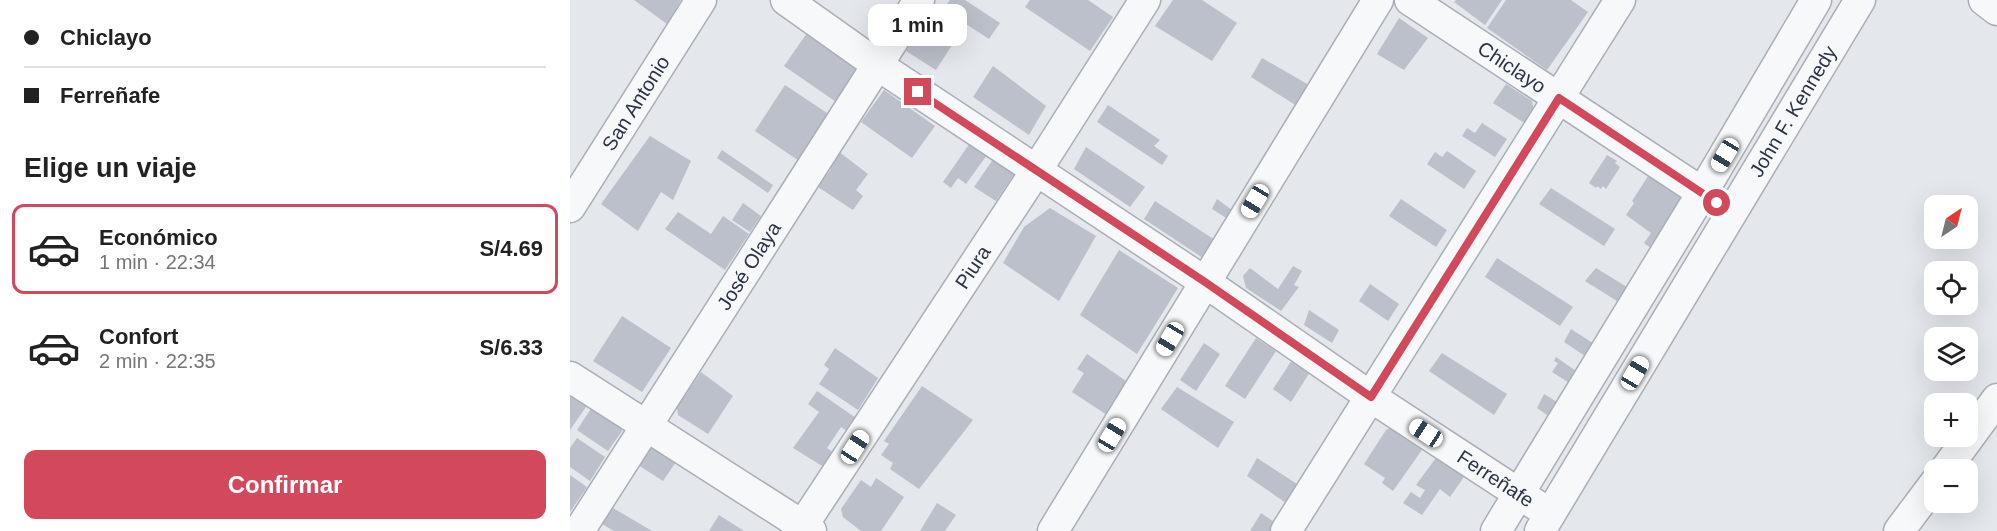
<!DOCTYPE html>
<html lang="es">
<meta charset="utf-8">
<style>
body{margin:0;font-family:Arial,sans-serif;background:#f6f6f6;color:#222;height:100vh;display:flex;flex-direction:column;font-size:22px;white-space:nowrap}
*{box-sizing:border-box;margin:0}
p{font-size:20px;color:#767676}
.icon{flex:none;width:33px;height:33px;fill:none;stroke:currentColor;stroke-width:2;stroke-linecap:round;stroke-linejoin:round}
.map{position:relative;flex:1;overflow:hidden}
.sheet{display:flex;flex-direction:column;background:#fff;width:570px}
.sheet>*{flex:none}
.guide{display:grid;align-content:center;height:132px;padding:0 24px;background:#fff}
.needle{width:39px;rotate:35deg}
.controls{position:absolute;left:1354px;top:195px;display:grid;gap:12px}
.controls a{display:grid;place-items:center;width:54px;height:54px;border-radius:12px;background:#fff;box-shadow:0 6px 24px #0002;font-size:30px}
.end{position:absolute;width:27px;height:27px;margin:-14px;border:8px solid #d1495b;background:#fff;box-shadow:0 0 0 3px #fff}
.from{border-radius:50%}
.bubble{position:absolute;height:42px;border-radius:12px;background:#fff;box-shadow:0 6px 24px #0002;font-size:20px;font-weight:700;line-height:42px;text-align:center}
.car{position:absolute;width:18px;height:36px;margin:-18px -9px;border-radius:8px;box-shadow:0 0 4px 2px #0007;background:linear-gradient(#fff 24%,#345 0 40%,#fff 0 76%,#345 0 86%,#fff 0)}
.guide b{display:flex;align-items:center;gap:21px;height:57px;font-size:22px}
.guide b+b{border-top:2px solid #e0e0e0}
.guide i{width:15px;height:15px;background:#222}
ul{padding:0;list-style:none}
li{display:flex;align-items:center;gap:18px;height:90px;margin:0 12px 9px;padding:0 12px;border:3px solid transparent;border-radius:12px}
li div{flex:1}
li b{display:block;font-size:22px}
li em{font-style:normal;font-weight:700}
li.selected{border-color:#d1495b}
li>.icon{width:54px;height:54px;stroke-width:1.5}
h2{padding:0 24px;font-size:27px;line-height:72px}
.primary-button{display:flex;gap:12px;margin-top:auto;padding:12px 24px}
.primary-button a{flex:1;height:69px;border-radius:12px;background:#d1495b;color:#fff;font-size:24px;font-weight:700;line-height:69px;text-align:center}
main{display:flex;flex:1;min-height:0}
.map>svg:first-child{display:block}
.building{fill:#bbc0ca}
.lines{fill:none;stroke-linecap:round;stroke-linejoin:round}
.minor-casing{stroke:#a9aeb7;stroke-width:33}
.minor{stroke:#f7f8fa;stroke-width:30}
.route{stroke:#d1495b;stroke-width:8}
.labels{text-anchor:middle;stroke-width:5;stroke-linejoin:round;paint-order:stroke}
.street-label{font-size:20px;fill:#2b3445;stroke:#f4f6f9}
</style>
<main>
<section class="sheet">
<div class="guide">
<b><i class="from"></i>Chiclayo</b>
<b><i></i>Ferreñafe</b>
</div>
<h2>Elige un viaje</h2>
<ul>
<li class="selected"><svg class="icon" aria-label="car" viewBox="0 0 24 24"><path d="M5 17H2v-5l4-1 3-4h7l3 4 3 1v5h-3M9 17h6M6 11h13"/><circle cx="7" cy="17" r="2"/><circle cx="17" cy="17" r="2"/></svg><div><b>Económico</b><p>1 min · 22:34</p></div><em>S/4.69</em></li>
<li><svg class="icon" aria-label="car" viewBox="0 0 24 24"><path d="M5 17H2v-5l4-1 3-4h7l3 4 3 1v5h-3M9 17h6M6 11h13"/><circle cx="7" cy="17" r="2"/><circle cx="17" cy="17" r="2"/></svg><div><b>Confort</b><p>2 min · 22:35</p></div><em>S/6.33</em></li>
</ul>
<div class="primary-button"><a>Confirmar</a></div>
</section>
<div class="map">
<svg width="1427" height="531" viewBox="0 0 1427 531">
<rect width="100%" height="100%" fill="#e4e7ec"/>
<!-- building -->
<g class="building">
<path d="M64,0H111L97,24Z"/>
<path d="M380,0H395L430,23L419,39L373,9Z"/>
<path d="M460,0H518L543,17L520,51L455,7Z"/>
<path d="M603,0H632L667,23L642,61L585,26Z"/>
<path d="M886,0H932L915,25L884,2Z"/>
<path d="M936,0H1001L1018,12L977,70L917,28Z"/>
<path d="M363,8L393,28L366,70L336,51Z"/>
<path d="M829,18L858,38L834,70L807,54Z"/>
<path d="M242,26L295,64L272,106L214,66Z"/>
<path d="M692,58L739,85L727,106L681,77Z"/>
<path d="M423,66L476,106L459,135L403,97Z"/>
<path d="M936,84L962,101L964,112L956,124L923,103Z"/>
<path d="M215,85L260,115L229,161L185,131Z"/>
<path d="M314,90L365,126L342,158L291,122Z"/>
<path d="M538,105L590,140L584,146L598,156L592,165L527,122Z"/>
<path d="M912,123L937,139L925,157L892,136L897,128L905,133Z"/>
<path d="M80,136L121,161L103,200L91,192L68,231L31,204Z"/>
<path d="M400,143L417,155L396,184L388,178L381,188L373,182Z"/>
<path d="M516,147L575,187L560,207L504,169Z"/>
<path d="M152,150L203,185L198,193L147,158Z"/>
<path d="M268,151L298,174L286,190L293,196L283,210L248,187L261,169L256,166Z"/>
<path d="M877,151L906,171L894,189L857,164L865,152L872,157Z"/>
<path d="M1037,155L1047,161L1045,163L1050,167L1036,189L1033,186L1031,189L1027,186L1026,188L1019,183Z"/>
<path d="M424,158L445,173L426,201L404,187Z"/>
<path d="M1080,173L1113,196L1086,252L1074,243L1081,233L1056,215L1064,203L1062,201Z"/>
<path d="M981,188L1045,229L1034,246L969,204Z"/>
<path d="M647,199L666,213L661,221L642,209Z"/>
<path d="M831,199L877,230L866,247L819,216Z"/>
<path d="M585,201L645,240L633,258L574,219Z"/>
<path d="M173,203L191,216L180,232L162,220Z"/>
<path d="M480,208L526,236L489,301L433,263L454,227Z"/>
<path d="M108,212L141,234L153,216L179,234L155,270L95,229Z"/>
<path d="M549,250L608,288L567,354L510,315Z"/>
<path d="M927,258L1003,307L990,326L915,277Z"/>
<path d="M723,266L732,271L724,285L729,287L711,311L676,288L673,276L680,268L708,289Z"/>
<path d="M1026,268L1065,292L1055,306L1015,281Z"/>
<path d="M800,284L829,304L818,321L789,301Z"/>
<path d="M739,310L769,330L762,343L734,325Z"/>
<path d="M52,316L101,348L72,392L23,361Z"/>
<path d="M1001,329L1032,349L1024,362L994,342Z"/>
<path d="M686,338L706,351L675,399L655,386Z"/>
<path d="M634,343L650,354L626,391L610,380Z"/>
<path d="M265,348L308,378L288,410L249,384L259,369L254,365Z"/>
<path d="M872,353L937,394L924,415L859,371Z"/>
<path d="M517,354L559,383L537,415L502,392L514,373L507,369Z"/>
<path d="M986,357L1016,378L1009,389L982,372L988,363L984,361Z"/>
<path d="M722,360L740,372L721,402L703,389Z"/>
<path d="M131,372L163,396L138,434L108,415L107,407Z"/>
<path d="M352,386L403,420L349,489L320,469L323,463L311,455L319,444L314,441Z"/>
<path d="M607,387L664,422L648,448L591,409Z"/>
<path d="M0,391L18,404L0,430Z"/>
<path d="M247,391L286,418L277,431L271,427L257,448L267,455L257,469L223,448L249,412L238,404Z"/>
<path d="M974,394L997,408L987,422L967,408Z"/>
<path d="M24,404L50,423L52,431L38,451L7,430Z"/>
<path d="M824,426L854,447L823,491L812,483L815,478L794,464L816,430Z"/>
<path d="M7,438L35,457L20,481L0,467V448Z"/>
<path d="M83,446L106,462L93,481L65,463L76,447Z"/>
<path d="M868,455L896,474L880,497L870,489L852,515L833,503L841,492L850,498L855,490L846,485Z"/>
<path d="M687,458L727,484L716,503L677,476Z"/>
<path d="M0,475L17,487L0,512Z"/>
<path d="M306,478L334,497L311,531H291L273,517L271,509L291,480L301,487Z"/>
<path d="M367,503L386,515L375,531H350Z"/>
<path d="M43,508L82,531H44L32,524Z"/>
<path d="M691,513L707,524L702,531H680Z"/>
<path d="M149,515L174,531H139Z"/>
</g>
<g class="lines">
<!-- minor casing -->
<g class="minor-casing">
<g id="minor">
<path id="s1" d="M216,0L309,66L635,282L801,397L980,514"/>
<path id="s2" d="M840,0L1148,203"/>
<path d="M1414,0L1427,10"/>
<path id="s3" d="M0,207L131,0"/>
<path d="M0,377L241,531"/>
<path d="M1375,470L1427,399"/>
<path id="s4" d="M9,531L349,0"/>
<path id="s5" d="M229,531L466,171L575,0"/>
<path d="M483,531L808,0"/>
<path d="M716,531L1050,0"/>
<path d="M926,531L1132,193L1246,0"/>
<path id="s6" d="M970,531L1290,0"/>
<path d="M1329,531L1365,483"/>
</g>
</g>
<!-- minor -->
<use href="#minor" class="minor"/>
</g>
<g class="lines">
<!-- route -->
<path class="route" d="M348,92L635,282L801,397L989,98L1147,203"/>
</g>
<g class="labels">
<!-- street labels -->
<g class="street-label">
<text dy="7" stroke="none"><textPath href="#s2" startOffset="122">Chiclayo</textPath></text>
<text dy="7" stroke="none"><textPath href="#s3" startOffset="123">San Antonio</textPath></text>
<text dy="7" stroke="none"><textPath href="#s6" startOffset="490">John F. Kennedy</textPath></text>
<text dy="7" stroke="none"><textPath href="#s4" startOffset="315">José Olaya</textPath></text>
<text dy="7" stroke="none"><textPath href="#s5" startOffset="316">Piura</textPath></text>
<text dy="7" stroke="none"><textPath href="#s1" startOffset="856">Ferreñafe</textPath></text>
</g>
</g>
</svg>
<div class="controls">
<a><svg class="needle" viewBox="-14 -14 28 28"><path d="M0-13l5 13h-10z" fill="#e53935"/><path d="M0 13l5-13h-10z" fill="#767676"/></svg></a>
<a><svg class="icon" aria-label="locate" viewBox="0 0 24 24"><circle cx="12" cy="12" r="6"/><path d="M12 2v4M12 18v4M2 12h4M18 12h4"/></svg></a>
<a><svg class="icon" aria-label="layers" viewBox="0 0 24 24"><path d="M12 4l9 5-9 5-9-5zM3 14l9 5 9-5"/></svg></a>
<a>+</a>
<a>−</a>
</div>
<i class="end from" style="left:1147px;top:203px"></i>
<i class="end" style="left:348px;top:92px"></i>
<div class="bubble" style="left:298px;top:4px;width:99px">1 min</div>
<i class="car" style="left:1155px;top:155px;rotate:211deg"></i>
<i class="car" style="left:685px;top:201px;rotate:211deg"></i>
<i class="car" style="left:600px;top:339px;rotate:211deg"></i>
<i class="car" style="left:1065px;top:373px;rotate:31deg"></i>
<i class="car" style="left:856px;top:433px;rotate:303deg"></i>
<i class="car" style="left:542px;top:435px;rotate:31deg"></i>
<i class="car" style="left:285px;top:447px;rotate:33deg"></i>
</div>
</main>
